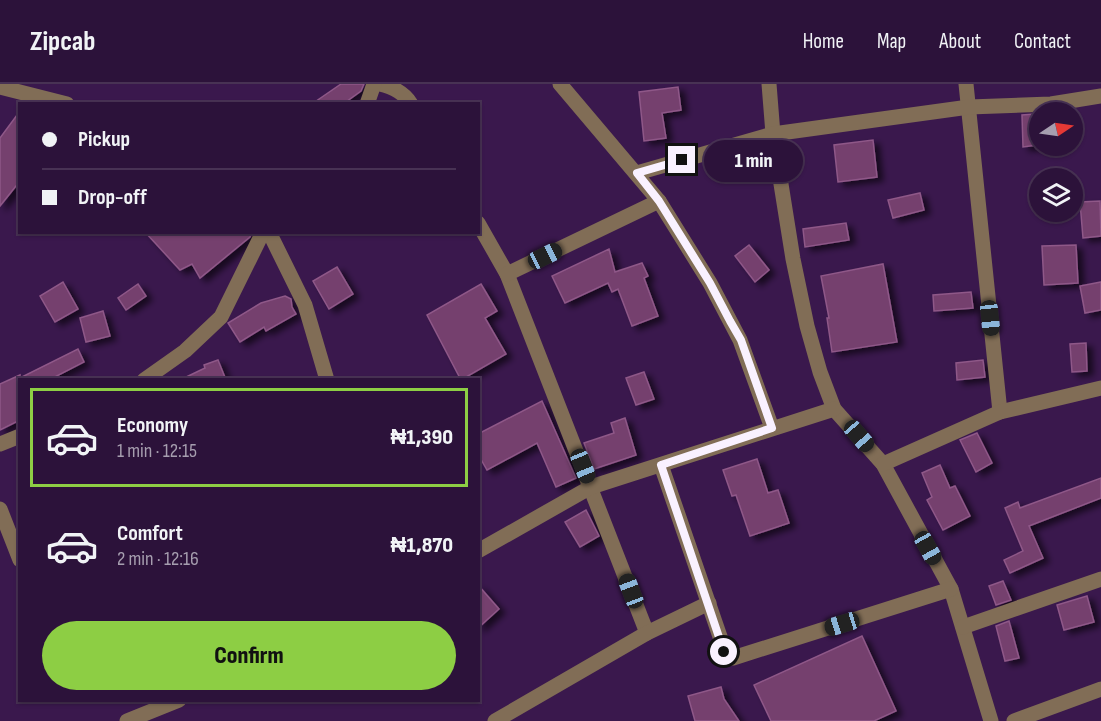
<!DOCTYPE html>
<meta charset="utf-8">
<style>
body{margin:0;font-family:"Sofia Sans Condensed",sans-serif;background:#341b42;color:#f1f3f6;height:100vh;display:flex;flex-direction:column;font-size:22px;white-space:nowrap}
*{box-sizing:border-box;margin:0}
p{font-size:20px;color:#a69eaf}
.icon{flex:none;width:33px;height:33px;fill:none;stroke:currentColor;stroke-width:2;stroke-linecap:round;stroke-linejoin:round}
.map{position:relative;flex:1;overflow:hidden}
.panel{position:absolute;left:18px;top:294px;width:462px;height:324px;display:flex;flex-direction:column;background:#2c123a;border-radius:0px;box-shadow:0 2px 4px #0004,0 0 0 2px #483254}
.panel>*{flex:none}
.top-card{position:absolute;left:18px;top:18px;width:462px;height:132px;border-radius:0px;box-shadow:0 2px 4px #0004,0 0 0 2px #483254;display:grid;align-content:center;height:132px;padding:0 24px;background:#2c123a}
.needle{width:39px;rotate:77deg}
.fabs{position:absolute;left:1029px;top:18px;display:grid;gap:12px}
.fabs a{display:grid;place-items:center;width:54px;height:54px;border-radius:50%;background:#2c123a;box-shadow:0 2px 4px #0004,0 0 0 2px #483254;font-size:30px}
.end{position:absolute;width:27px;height:27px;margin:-14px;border:8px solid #f9f1ff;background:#111;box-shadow:0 0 0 3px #111}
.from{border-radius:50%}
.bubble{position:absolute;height:42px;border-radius:21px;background:#2c123a;box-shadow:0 2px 4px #0004,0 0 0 2px #483254;font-size:20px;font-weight:800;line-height:42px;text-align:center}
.car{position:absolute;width:18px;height:36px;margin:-18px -9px;border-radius:8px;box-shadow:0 0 4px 2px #0007;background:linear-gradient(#222 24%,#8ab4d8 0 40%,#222 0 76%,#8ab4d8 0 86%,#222 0)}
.top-card b{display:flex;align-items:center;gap:21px;height:57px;font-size:22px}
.top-card b+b{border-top:2px solid #483254}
.top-card i{width:15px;height:15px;background:#f1f3f6}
ul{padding:10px 0 0;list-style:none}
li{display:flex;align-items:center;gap:18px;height:99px;margin:0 12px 9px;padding:0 12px;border:3px solid transparent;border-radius:0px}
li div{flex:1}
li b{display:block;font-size:22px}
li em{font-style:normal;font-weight:800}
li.current{border-color:#8dce44}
li>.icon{width:54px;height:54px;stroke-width:1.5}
.cta{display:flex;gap:12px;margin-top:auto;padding:12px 24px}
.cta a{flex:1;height:69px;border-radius:36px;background:#8dce44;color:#111;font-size:24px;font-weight:800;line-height:69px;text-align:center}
header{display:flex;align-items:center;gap:36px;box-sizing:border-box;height:84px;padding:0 30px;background:#2c123a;border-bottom:2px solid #483254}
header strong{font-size:28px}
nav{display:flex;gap:33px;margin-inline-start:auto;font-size:21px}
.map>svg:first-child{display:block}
.building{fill:#743f6e;stroke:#8f5888;stroke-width:1.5;filter:url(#shadow)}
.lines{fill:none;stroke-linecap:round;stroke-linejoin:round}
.street{stroke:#816d56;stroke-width:15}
.route{stroke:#f9f1ff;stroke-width:8}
</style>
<header>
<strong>Zipcab</strong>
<nav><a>Home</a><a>Map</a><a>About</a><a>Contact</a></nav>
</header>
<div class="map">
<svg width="1101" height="637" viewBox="0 0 1101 637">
<defs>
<filter id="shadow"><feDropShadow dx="6" dy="4" stdDeviation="3" flood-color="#0009"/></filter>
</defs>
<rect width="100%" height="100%" fill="#3a184d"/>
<!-- building -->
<g class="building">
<path d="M341,0H364L361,7L343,20H312Z"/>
<path d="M678,3L681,26L662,29L666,54L644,57L639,8Z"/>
<path d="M20,27V97L0,122V54Z"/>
<path d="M1035,30L1037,61L1023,63L1022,31Z"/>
<path d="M873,56L877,93L838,98L834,61Z"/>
<path d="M920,109L924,126L893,134L888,116Z"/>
<path d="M1100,117L1101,152L1083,154L1080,118Z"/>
<path d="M846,139L849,156L805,163L803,145Z"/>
<path d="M145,148H252L250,153L200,194L192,180L180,186Z"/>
<path d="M749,161L769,186L755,198L735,172Z"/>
<path d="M1076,161L1078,199L1044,201L1042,162Z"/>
<path d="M609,165L615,188L642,179L648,192L644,194L658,232L632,242L618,205L612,208L608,199L565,219L552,192Z"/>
<path d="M883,180L897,258L832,268L827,234H829L821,192Z"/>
<path d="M337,183L353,210L329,225L313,197Z"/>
<path d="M63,198L78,225L55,238L40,212Z"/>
<path d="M1101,198V226L1085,229L1080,202Z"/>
<path d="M138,200L146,212L126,226L118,214Z"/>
<path d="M481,200L497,227L485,234L506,270L461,296L427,231Z"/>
<path d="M971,208L973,224L934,227L933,211Z"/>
<path d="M285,212L291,215L292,223L296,230L266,247L264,243L240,258L228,239L261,219Z"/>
<path d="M103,227L110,252L86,258L80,234Z"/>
<path d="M1086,259L1087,287L1072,288L1070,260Z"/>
<path d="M78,265L84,278L49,296H20V336L0,346V300L20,291V294Z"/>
<path d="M218,276L226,296H180L205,284L204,281Z"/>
<path d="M983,276L985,293L957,296L956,279Z"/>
<path d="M644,288L654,315L636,321L626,294Z"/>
<path d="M542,317L576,394L556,403L537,359L487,386L478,370V350Z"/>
<path d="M625,334L636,371L594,385L584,359L614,349L611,339Z"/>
<path d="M977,349L992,379L976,388L960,356Z"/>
<path d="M757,375L768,409L778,406L789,439L750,452L736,411L732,412L723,386Z"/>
<path d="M940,381L950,404L955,402L970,432L943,446L927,416L932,413L922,389Z"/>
<path d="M1101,394V414L1029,442L1043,474L1010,489L1004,476L1023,467L1005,424L1018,418L1020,424Z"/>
<path d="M586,426L599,452L580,463L565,438Z"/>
<path d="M1003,497L1011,516L996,521L989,502Z"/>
<path d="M478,501L499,525L478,544Z"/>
<path d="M1087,512L1094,538L1064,546L1057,521Z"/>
<path d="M1009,537L1019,574L1005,577L996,542Z"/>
<path d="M862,552L896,627L874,637H771L754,601Z"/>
<path d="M721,603L724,615L739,637H695L688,612Z"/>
</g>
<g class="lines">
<!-- street -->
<g class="street">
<path d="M380,0C392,3 404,8 411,20"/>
<path d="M560,0L659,117L710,199L740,256L772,344"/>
<path d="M769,0L773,50L793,175L807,242L820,288L834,325L883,380L951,505L991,637"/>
<path d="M966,0L1000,328"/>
<path d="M0,3L67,20"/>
<path d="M367,20L374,0"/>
<path d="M637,89L773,50L969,23L1051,20L1101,12"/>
<path d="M478,139L507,190L647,549"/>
<path d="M269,148L305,221L327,296"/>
<path d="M507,190L659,117"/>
<path d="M144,296L185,267L221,233L263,148"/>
<path d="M0,360L20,352"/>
<path d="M883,380L1000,328L1101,304"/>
<path d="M661,381L727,573L733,574L951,505"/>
<path d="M0,425L20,476"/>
<path d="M478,467L591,403L834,325"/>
<path d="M963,543L1101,495"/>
<path d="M127,637L179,616"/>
<path d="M495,637L647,549L709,519"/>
<path d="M1014,637L1101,605"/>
</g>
</g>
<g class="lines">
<!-- route -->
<path class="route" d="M682,76L637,89L659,117L710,199L730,237L741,256L772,344L661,381L724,568"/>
</g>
</svg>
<div class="fabs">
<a><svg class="needle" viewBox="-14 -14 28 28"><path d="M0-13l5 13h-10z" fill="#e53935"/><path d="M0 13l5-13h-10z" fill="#a69eaf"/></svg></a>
<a><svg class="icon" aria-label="layers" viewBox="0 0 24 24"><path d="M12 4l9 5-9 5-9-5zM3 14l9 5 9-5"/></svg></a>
</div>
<i class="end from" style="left:724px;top:568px"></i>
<i class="end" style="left:682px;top:76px"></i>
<div class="bubble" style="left:704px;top:56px;width:99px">1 min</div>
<i class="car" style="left:545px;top:172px;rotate:64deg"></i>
<i class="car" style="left:990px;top:234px;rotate:174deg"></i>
<i class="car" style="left:859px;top:352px;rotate:139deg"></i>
<i class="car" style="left:583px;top:382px;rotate:158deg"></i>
<i class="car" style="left:928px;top:464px;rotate:151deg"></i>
<i class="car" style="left:631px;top:507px;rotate:339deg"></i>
<i class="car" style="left:842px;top:540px;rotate:253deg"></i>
<div class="top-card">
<b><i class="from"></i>Pickup</b>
<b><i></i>Drop-off</b>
</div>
<section class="panel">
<ul>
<li class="current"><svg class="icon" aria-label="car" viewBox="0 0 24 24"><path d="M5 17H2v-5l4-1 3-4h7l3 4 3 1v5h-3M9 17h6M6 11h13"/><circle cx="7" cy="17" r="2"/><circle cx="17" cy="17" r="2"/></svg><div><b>Economy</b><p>1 min · 12:15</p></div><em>₦1,390</em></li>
<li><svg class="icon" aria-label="car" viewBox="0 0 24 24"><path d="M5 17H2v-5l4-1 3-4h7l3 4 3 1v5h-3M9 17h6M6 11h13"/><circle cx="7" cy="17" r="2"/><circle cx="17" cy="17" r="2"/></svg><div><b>Comfort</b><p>2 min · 12:16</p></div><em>₦1,870</em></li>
</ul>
<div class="cta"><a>Confirm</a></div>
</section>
</div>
